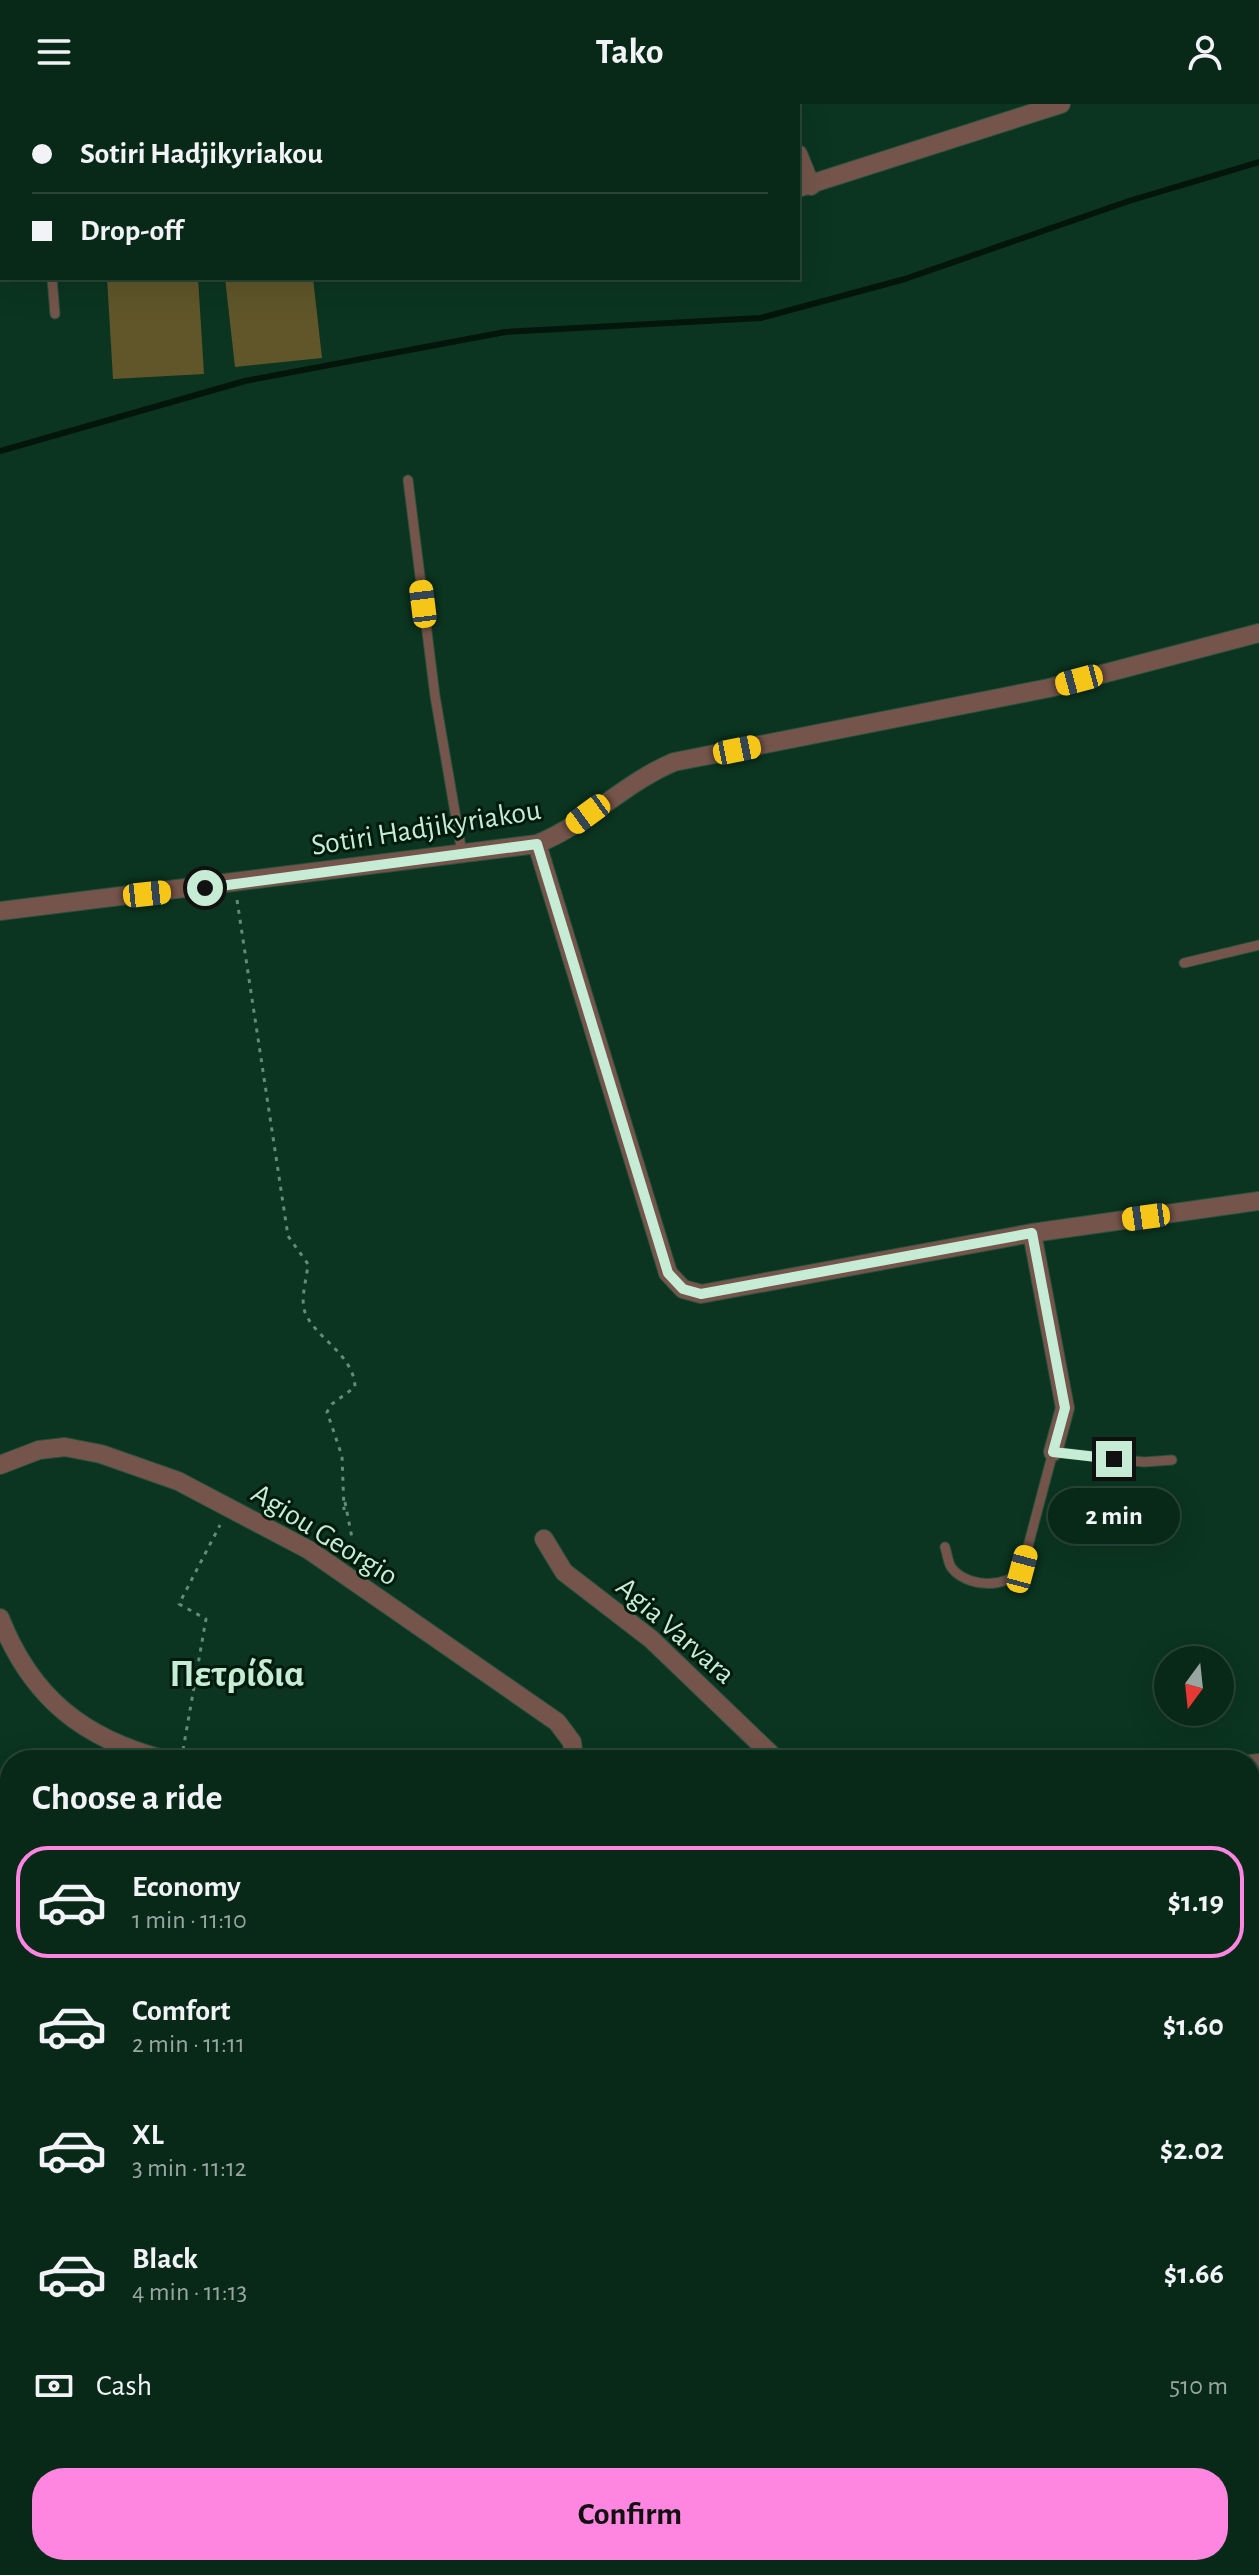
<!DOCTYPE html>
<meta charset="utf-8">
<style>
body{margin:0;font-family:"Alegreya Sans",sans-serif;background:#113021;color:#f1f3f6;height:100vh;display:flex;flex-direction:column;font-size:30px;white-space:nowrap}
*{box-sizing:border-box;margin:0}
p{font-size:26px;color:#98a6a2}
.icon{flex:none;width:44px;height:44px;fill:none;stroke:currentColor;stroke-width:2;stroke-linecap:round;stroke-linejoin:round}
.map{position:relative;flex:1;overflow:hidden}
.details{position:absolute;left:0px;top:1646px;width:1260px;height:826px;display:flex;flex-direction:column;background:#082818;border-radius:32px 32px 0 0;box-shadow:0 8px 32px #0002,0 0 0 2px #294437}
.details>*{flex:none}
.guide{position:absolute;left:0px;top:0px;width:800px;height:176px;box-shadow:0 8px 32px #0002,0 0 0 2px #294437;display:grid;align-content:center;height:176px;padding:0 32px;background:#082818}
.needle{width:52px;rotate:195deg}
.tools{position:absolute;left:1154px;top:1542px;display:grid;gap:16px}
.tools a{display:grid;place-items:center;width:80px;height:80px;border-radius:50%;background:#082818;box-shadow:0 8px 32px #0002,0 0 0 2px #294437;font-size:40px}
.end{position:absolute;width:36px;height:36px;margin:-18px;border:10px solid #c7ecd5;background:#111;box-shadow:0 0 0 4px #111}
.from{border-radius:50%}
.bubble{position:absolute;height:56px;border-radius:28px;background:#082818;box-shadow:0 8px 32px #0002,0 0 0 2px #294437;font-size:26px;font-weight:700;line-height:56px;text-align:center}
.car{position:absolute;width:24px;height:48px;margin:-24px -12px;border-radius:10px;box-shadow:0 0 6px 2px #0007;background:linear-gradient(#f5c518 24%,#345 0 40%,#f5c518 0 76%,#345 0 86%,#f5c518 0)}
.guide b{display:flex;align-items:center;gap:28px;height:76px;font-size:30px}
.guide b+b{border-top:2px solid #294437}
.guide i{width:20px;height:20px;background:#f1f3f6}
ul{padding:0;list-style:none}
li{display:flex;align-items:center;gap:24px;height:112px;margin:0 16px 12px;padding:0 16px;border:4px solid transparent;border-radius:32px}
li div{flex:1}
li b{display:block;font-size:30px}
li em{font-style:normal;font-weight:700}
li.active{border-color:#fe86e0}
li>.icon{width:72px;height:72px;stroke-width:1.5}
h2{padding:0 32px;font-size:36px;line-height:96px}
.pay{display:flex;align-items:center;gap:20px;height:88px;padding:0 32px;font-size:30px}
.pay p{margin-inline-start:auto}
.cta{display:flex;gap:16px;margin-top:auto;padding:16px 32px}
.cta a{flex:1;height:92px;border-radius:32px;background:#fe86e0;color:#111;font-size:32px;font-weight:700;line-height:92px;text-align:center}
header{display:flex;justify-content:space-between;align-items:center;height:104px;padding:0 32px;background:#082818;font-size:36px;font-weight:700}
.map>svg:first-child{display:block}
.built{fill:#13412a}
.green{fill:#60562a}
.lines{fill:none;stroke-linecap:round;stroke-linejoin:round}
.stream{stroke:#04150b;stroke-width:6}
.lane-casing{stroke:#29523d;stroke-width:11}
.street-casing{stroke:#29523d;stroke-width:20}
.path{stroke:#638b75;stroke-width:3;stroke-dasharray:4 6;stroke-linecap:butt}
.lane{stroke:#75554b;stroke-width:9}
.street{stroke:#75554b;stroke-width:18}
.route{stroke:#c7ecd5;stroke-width:10}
.labels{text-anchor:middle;stroke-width:6;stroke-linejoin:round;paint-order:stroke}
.street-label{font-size:30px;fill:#c7ecd5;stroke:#001b0b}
.district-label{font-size:38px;font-weight:bold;fill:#c7ecd5;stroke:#001b0b}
</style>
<header><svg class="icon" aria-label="menu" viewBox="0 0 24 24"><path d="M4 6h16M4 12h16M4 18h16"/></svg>Tako<svg class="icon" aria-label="person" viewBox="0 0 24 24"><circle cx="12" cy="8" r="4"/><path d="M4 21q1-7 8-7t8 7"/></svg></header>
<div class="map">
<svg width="1259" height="2471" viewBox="0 0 1259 2471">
<rect width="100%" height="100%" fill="#0b3520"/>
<!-- built -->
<path class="built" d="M10,2440V2462H186L183,2471H0V2446Z"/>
<!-- green -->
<g class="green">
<path d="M107,174H198L204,270L113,275Z"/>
<path d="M225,174H313L322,254L235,263Z"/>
</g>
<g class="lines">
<!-- stream -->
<path class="stream" d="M0,347L245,277L505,228L761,214L905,175L1129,97L1259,58"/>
<!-- lane casing -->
<g class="lane-casing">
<g id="lane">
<path d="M38,0L39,2"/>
<path d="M52,174L55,210"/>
<path d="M408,376L435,592L462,749"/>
<path d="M1184,859L1259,841"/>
<path d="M945,1443C947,1449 948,1458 951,1463C966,1484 1007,1485 1022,1465L1053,1348L1144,1358L1172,1356"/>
</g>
</g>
<!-- street casing -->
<g class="street-casing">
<g id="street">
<path d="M777,0L778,2"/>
<path d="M798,50L811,82"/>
<path d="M798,84L1061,0"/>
<path d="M537,740L668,1169L683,1185L701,1190L1032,1129L1259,1097"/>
<path d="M0,807L537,740C587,720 624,679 674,658L1049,584L1259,529"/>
<path d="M1032,1129L1065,1304L1053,1348"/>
<path d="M0,1361L39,1346L65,1343L101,1350L178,1377L309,1446L557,1618L572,1638L574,1656"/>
<path d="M544,1435L564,1468L651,1535L777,1656"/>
<path d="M0,1514C31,1593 83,1635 166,1656"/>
<path d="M1250,1660L1259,1659"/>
<path d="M0,1801L10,1803"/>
<path d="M0,1929H10"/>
<path d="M1250,2013L1259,2012"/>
<path d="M1250,2377L1259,2376"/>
<path d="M509,2462L549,2471"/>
<path d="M560,2471L563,2462"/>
<path d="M661,2471L668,2462"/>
</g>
</g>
<!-- path -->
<g class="path">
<path d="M237,796L288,1132L308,1160C307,1173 301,1192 304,1205C311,1232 354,1249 355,1283L332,1300L327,1308L342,1352L344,1406"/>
<path d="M345,1398L352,1434"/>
<path d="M183,1646L206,1515L179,1500L220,1421"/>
<path d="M220,2471L224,2462"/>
<path d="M289,2471L291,2462"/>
</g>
<!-- lane -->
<use href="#lane" class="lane"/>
<!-- street -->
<use href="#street" class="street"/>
</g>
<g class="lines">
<!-- route -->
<path class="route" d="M205,784L537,740L668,1169L683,1185L701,1190L1032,1129L1065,1304L1053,1348L1114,1355"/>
</g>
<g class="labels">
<!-- street labels -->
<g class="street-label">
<text transform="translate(426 723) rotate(-9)" y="10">Sotiri Hadjikyriakou</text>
<text transform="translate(325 1430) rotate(32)" y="10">Agiou Georgio</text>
<text transform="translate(676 1526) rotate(41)" y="10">Agia Varvara</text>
</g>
<!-- district labels -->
<g class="district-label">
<text x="237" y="1582">Πετρίδια</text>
</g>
</g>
</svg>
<div class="tools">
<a><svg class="needle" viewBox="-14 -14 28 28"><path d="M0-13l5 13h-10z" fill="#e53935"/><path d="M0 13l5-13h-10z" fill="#98a6a2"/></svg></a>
</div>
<i class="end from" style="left:205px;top:784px"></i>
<i class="end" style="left:1114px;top:1355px"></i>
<div class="bubble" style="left:1048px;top:1384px;width:132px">2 min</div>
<i class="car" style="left:423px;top:500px;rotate:353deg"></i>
<i class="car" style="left:1079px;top:576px;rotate:255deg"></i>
<i class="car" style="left:737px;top:646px;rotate:79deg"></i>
<i class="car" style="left:588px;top:710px;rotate:234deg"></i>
<i class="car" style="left:147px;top:790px;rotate:84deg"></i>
<i class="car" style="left:1146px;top:1113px;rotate:262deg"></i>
<i class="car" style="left:1022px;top:1465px;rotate:15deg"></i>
<div class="guide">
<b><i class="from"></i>Sotiri Hadjikyriakou</b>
<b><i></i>Drop-off</b>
</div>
<section class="details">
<h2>Choose a ride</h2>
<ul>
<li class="active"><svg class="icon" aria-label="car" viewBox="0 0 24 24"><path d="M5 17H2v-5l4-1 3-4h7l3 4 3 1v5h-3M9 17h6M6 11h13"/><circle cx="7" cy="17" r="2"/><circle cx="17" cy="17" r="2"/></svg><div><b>Economy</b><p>1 min · 11:10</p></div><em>$1.19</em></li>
<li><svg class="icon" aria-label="car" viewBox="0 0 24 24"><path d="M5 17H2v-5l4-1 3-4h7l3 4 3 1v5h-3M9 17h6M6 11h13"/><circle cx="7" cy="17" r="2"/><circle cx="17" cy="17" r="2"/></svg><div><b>Comfort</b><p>2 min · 11:11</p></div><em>$1.60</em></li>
<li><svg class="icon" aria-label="car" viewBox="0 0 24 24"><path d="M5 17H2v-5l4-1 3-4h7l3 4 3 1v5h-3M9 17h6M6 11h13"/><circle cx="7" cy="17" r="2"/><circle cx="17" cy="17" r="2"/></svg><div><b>XL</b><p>3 min · 11:12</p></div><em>$2.02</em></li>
<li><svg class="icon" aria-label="car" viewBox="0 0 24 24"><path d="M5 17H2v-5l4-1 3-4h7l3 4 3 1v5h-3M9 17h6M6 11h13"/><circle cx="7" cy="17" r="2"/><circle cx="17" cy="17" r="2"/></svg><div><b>Black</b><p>4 min · 11:13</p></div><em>$1.66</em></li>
</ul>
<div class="pay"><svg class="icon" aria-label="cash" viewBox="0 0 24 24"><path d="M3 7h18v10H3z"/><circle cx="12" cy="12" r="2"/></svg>Cash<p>510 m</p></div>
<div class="cta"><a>Confirm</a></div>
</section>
</div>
